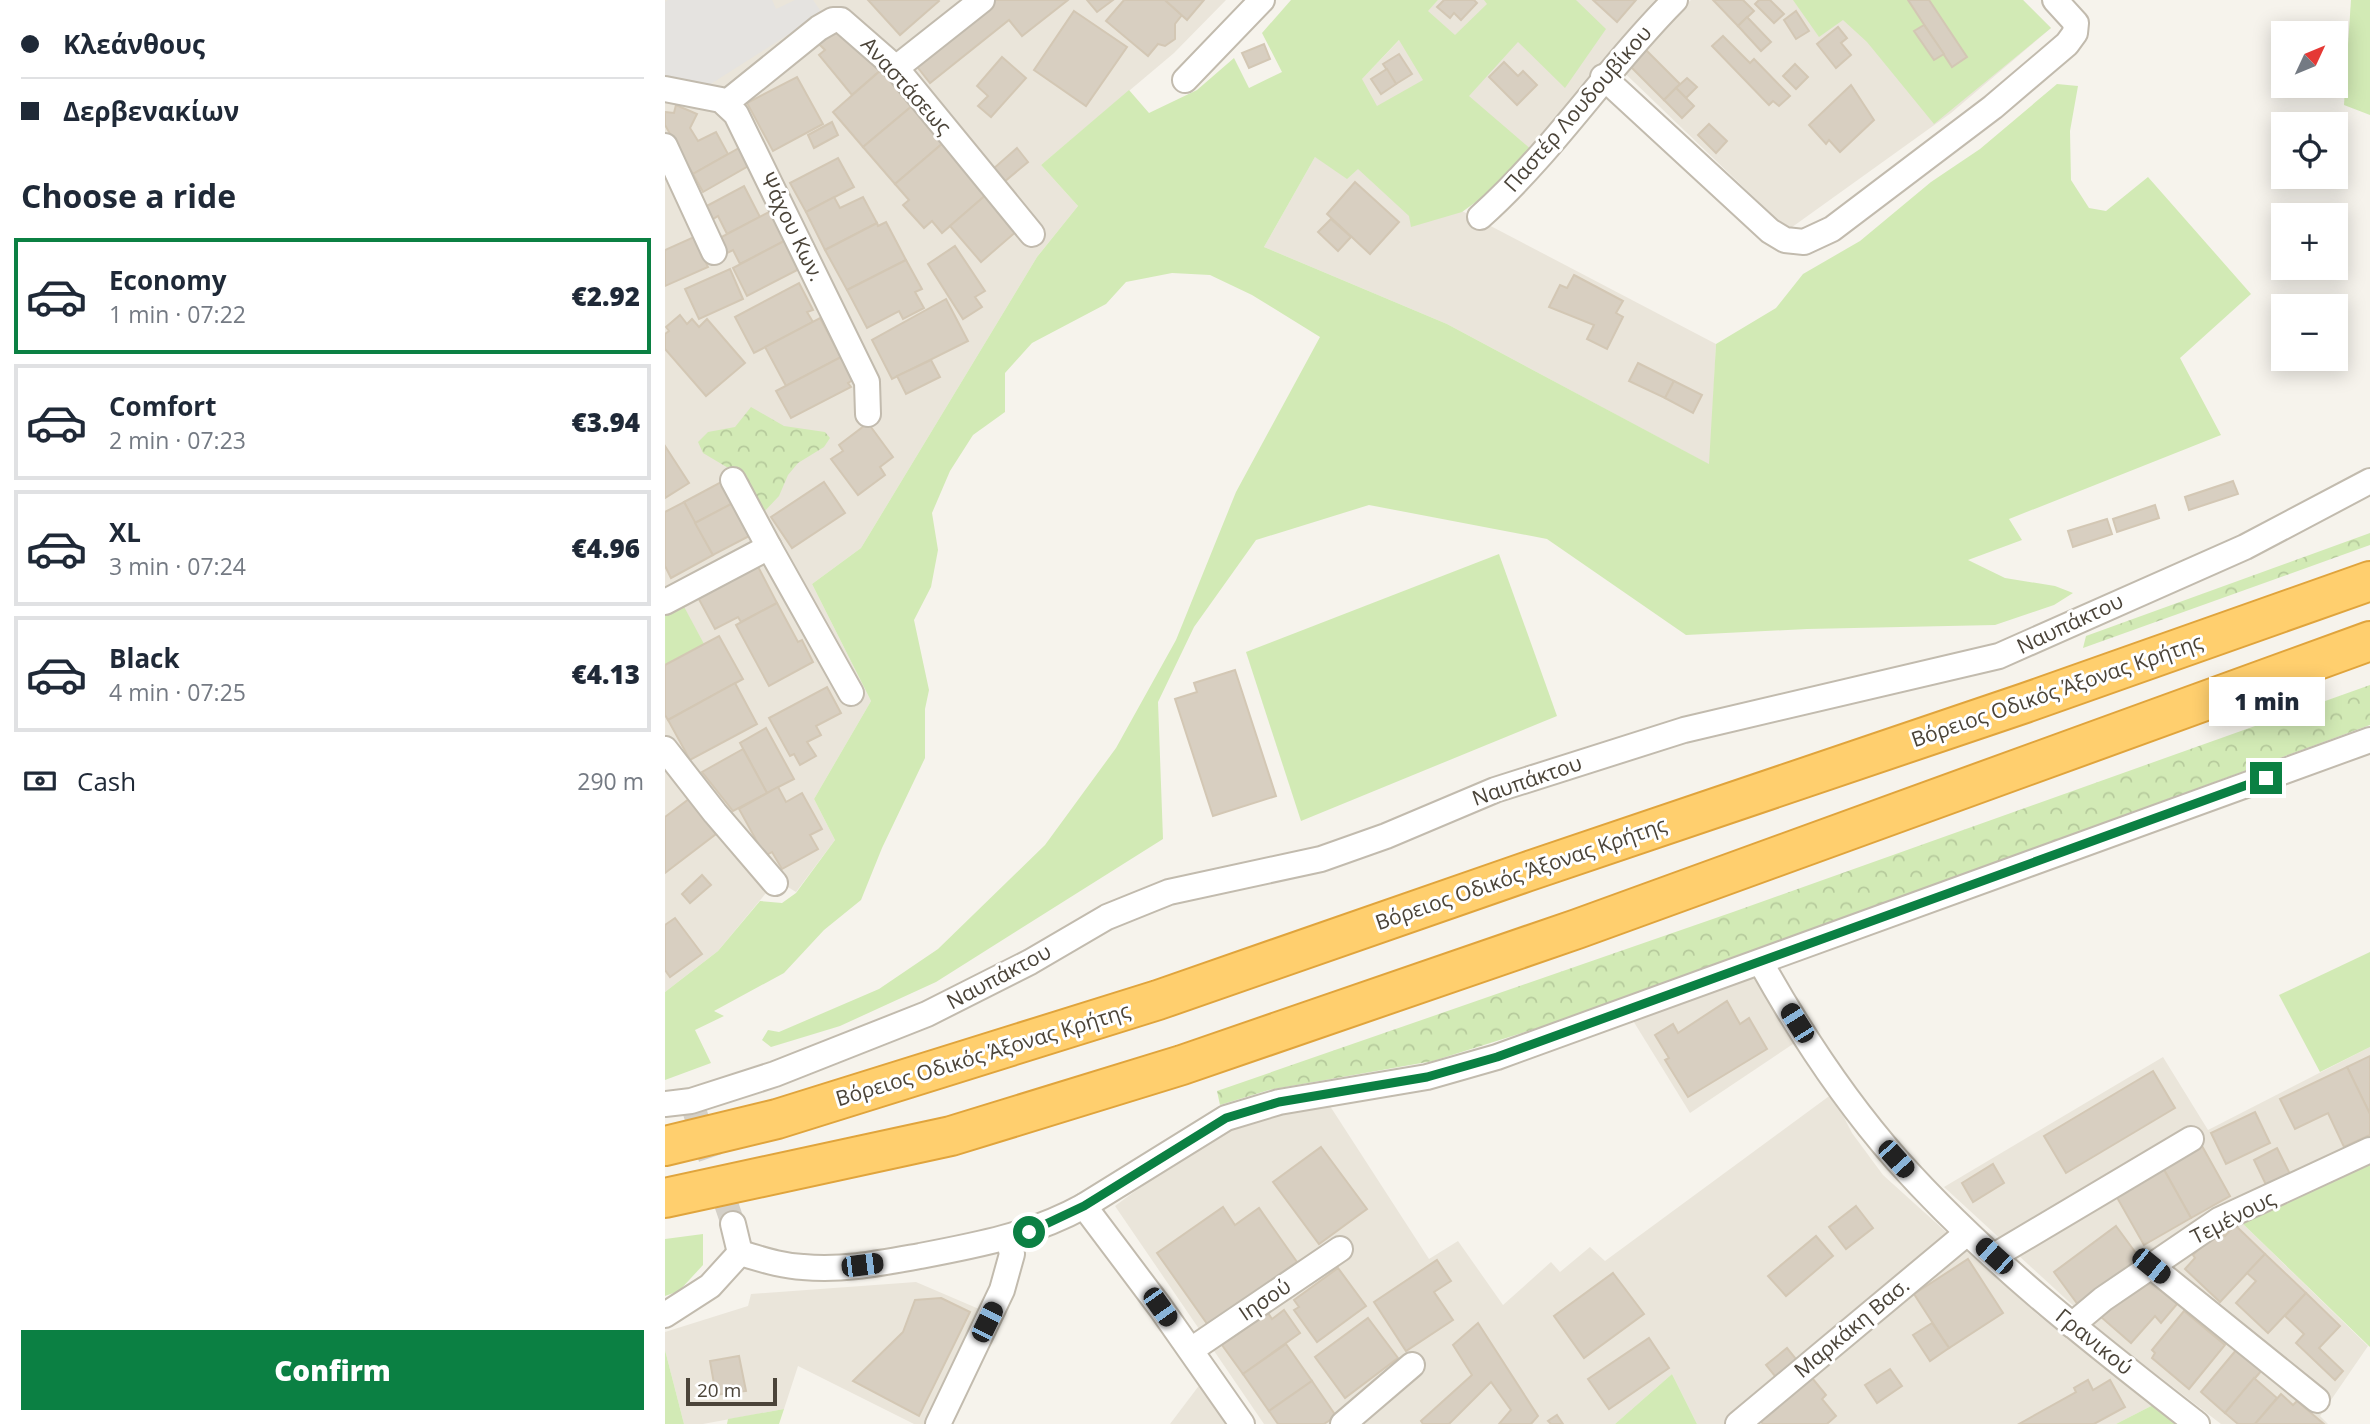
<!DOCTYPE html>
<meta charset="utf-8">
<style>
body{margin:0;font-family:"Open Sans",sans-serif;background:#f6f6f7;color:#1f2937;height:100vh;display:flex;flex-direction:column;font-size:26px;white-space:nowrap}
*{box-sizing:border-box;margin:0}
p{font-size:23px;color:#747a83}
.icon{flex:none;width:38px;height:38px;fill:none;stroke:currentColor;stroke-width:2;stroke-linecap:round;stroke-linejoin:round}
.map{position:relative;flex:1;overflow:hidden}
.panel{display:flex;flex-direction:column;background:#fff;width:665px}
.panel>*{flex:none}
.banner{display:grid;align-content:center;height:154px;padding:0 21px;background:#fff}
.needle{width:46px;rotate:46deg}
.tools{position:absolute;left:1606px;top:21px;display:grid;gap:14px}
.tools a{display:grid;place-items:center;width:77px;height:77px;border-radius:0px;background:#fff;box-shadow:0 4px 18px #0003;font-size:35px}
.scale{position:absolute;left:21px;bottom:18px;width:91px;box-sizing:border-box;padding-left:7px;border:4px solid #4b4439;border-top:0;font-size:19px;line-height:24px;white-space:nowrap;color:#4b4439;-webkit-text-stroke:5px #fff;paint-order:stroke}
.end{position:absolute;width:32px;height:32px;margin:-16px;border:9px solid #0b8043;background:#fff;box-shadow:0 0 0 4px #fff}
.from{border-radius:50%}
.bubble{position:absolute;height:49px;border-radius:0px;background:#fff;box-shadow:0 4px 18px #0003;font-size:23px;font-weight:800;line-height:49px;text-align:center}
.car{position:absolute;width:21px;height:42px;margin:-21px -10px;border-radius:9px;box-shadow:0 0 5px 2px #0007;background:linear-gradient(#222 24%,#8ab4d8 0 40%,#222 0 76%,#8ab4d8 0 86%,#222 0)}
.banner b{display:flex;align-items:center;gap:24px;height:66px;font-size:26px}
.banner b+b{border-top:2px solid #e0e1e3}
.banner i{width:18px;height:18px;background:#1f2937}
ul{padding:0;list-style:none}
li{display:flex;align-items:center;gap:21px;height:116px;margin:0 14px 10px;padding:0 7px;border:4px solid #e0e1e3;border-radius:0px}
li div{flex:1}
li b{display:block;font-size:26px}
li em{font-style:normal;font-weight:800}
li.current{border-color:#0b8043}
li>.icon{width:63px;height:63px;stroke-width:1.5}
h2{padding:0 21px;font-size:32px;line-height:84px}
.pay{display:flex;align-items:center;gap:18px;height:77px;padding:0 21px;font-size:26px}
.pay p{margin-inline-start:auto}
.action{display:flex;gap:14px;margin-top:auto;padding:14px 21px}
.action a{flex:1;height:80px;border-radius:0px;background:#0b8043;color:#fff;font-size:28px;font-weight:800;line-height:80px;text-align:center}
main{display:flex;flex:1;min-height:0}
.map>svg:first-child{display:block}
.residential{fill:#eae5da}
.green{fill:#d2eab5;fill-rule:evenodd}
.forest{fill:url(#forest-crowns)}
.parking{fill:#e5e3e0}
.building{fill:#d8cfc1;stroke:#d3c7b4;stroke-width:2}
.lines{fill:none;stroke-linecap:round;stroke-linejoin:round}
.street-tunnel{stroke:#d4d0c8;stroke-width:24;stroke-dasharray:24 12;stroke-linecap:butt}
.street-casing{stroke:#c2bbae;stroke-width:28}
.highway-casing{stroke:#e0a43c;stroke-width:42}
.street{stroke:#fff;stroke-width:24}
.highway{stroke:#ffcf6e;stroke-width:38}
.route{stroke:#0b8043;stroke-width:9}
.labels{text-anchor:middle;stroke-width:6;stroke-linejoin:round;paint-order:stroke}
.street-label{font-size:21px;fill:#4b4439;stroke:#fff}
</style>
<main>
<section class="panel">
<div class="banner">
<b><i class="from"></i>Κλεάνθους</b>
<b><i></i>Δερβενακίων</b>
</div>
<h2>Choose a ride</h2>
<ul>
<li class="current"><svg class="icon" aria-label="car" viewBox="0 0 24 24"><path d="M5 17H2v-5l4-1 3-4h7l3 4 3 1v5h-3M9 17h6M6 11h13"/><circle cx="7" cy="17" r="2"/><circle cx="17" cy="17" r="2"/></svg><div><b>Economy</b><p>1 min · 07:22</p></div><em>€2.92</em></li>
<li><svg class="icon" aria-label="car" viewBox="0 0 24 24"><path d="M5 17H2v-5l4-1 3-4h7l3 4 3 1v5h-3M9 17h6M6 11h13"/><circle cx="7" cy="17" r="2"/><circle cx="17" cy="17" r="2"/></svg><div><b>Comfort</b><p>2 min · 07:23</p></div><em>€3.94</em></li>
<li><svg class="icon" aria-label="car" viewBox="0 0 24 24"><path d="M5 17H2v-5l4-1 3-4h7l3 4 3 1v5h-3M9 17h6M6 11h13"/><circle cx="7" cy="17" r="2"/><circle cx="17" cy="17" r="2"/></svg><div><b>XL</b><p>3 min · 07:24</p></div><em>€4.96</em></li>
<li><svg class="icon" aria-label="car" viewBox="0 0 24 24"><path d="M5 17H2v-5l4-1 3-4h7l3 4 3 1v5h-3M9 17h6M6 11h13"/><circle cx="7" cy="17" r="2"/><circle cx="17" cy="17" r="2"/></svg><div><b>Black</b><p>4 min · 07:25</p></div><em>€4.13</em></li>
</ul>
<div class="pay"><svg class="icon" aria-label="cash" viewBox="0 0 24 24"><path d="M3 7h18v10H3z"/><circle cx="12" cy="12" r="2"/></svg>Cash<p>290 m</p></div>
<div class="action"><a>Confirm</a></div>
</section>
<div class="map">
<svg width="1705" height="1424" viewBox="0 0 1705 1424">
<defs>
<pattern id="forest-crowns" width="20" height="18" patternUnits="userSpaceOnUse" patternTransform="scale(1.75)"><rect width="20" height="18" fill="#d2eab5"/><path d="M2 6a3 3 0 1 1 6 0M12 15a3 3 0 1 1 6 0" fill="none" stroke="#b6ca9c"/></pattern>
</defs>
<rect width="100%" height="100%" fill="#f6f3ec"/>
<!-- residential -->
<g class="residential">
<path d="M0,0H561L509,53L376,165L413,206L372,257L196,548L147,584L206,701L149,799L170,840L131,892L118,884L0,737Z"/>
<path d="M773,0H993L1008,15L1026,0H1358L1386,28L1286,113L1123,230L944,58L878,140L826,191L797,211L1051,344L1045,465L782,324L599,247L690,86Z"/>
<path d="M0,760L101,893L53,951L0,992Z"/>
<path d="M1090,972L1131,1042L1025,1113L967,1019Z"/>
<path d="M1705,1047V1161L1577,1223L1703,1346L1655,1416L1663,1424H1556L1439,1334L1279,1187L1498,1057L1543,1130Z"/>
<path d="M1167,1094L1187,1133L1218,1175L1373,1315L1488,1405L1451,1424H1032L1007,1374L950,1424H599L450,1206L539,1140L611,1114L665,1106L764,1259L793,1241L838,1305L886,1262L895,1272L925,1247L940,1261Z"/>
<path d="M251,1282L314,1309L261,1424H249L133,1366L119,1409L38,1424H19L0,1350V1332L83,1306L86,1294Z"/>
<path d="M536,1383L565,1424H505Z"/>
</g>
<!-- green -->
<g class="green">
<path d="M626,0H773L763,11L790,35L822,4L819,0H911L941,29L900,88L853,42L804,96L868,151L826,191L797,212L746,227L744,216L693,169L682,179L650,157L599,247L782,324L1044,464L1051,344L1111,308L1138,274L1195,241L1266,182L1315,149L1392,84L1413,86L1405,131L1406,180L1424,208L1441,211L1483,177L1586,294L1515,358L1556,435L1344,519L1357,540L1303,560L1340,578L1390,586L1408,593L1389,605L1330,625L1142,629L1021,635L882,539L704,505L591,540L529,627L493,702L498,839L271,982L175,1026L106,1047L97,1040L103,1030L114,1032L214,989L273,949L380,845L451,748L511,640L571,492L655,337L587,295L545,275L507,273L461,282L441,304L367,343L340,373V412L308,435L285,471L267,513L273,550L266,587L249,620L264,690L260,709V758L217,848L196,900L159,930L119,973L49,1011L59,1016L30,1030L46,1063L0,1080V992L53,951L95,901L117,903L131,893L170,840L149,799L206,701L147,584L196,548L372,257L413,206L376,165L464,90L484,113L532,90L569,58L584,88L617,72L597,33ZM734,40L758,80L712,106L697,79Z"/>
<path d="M1128,0H1358L1386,28L1269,124L1202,42L1178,20L1154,37Z"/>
<path d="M1686,0H1705V115L1679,105Z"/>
<path d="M834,554L892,716L636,821L581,652Z"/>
<path d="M16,601L39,644L0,665V610Z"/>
<path d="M1705,952V1047L1655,1072L1614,995Z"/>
<path d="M1705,1161V1347L1577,1223Z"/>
<path d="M38,1234V1265L14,1291L0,1296V1239Z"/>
<path d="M0,1350L19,1424H0Z"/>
<path d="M1007,1374L1032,1424H950Z"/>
<path d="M1488,1405L1510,1424H1451Z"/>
<path d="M119,1409L114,1424H62L63,1419Z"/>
</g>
<!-- forest -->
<g class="forest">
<path d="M86,407L119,426L160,432L165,438L159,447L133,463L123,475L114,496L97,514L70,472L38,453L33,442L43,432L70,427Z"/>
<path d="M1705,533V545L1418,648L1421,636Z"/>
<path d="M1705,685V725L914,1015L768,1061L604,1090L555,1105L552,1091L1068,912Z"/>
</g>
<!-- parking -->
<path class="parking" d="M3,0H107L111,9L130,0H148L157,13L44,85L0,77V2Z"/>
<!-- building -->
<g class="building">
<path d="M203,0H273L274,1L235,35Z"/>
<path d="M330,0H403L357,36L344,20L265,83L250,64Z"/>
<path d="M422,0H448L432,12Z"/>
<path d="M459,0H500L517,15L510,24V39L500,46L493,44L483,56L441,21Z"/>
<path d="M500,0H539L522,20Z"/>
<path d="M779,0H809L812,3L796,20L789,13L785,18L772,7Z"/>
<path d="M928,0H971L952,22Z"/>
<path d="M1048,0H1078L1089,11L1073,26Z"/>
<path d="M1094,0H1105L1119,14L1109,23L1090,4Z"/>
<path d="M1243,0H1264L1302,57L1287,67Z"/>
<path d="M409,11L462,47L421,106L369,70Z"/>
<path d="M1131,11L1144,31L1131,39L1119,20Z"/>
<path d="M1082,17L1106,42L1096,51L1073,26Z"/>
<path d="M177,24L216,70L187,95L154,55L160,50L154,44Z"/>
<path d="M1259,25L1279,54L1269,60L1249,31Z"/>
<path d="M1173,27L1182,38L1176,43L1186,55L1171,68L1152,44Z"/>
<path d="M1058,36L1085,63L1089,59L1125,96L1114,106L1108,101L1104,105L1047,46Z"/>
<path d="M599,44L605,59L584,68L577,53Z"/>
<path d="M977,46L1015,84L999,100L961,62Z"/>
<path d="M734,54L747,74L731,84L718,64Z"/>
<path d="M337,57L361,78L326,117L313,106L323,96L312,86Z"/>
<path d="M839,62L853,76L858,71L872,85L852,105L824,77Z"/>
<path d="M1130,64L1143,77L1131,89L1118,76Z"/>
<path d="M722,69L731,84L716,94L706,79Z"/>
<path d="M216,70L247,106L198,147L168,112Z"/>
<path d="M132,77L158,124L108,151L82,103Z"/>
<path d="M1022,78L1032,87L1021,98L1011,88Z"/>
<path d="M1186,85L1209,120L1175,152L1164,140L1161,144L1144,125Z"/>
<path d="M1011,88L1029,106L1017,118L999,100Z"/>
<path d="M11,105L32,114L25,128L33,141L51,132L63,154L28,174L0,125V112L9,113Z"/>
<path d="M247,106L278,143L230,184L198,147Z"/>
<path d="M167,122L173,135L149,148L143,135Z"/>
<path d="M1044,124L1062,141L1051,153L1033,135Z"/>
<path d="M278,143L322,194L277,233L267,221L259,228L238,205L244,200L230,184Z"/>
<path d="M76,147L85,165L38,192L28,174Z"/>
<path d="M352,148L363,162L339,182L328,169Z"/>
<path d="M173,158L189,187L141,212L125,183Z"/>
<path d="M690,182L734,222L705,254L662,214Z"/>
<path d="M79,186L95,217L62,234L53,216L45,221L38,208Z"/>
<path d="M322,194L353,230L316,262L285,226Z"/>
<path d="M169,197L175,208L198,197L212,223L160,250L141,212Z"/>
<path d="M106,211L121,240L75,264L68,250L56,256L49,241Z"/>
<path d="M666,219L686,237L673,251L653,232Z"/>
<path d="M221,222L241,260L182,290L160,250L212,223L213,226Z"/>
<path d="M29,237L43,267L0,286V250Z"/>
<path d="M121,240L136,268L82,296L68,268Z"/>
<path d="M290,246L320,291L310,297L317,307L298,319L263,264Z"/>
<path d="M241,260L257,289L250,292L259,308L238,319L234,311L202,328L182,290Z"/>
<path d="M65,269L78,299L34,319L20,289Z"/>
<path d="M909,275L958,301L951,313L958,317L942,349L922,339L929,325L884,307L895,285L902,288Z"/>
<path d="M134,283L148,310L142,312L148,322L89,353L70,317Z"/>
<path d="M281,299L303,341L227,379L207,340Z"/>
<path d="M15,315L22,324L27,319L34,327L42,319L80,363L41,396L0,349V334L4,331L1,327Z"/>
<path d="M155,318L176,357L121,386L100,347Z"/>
<path d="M176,357L188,380L183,383L186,387L126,418L111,391Z"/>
<path d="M266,360L275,377L241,394L232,376Z"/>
<path d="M973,363L1009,381L1000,398L964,381Z"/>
<path d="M1009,381L1037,395L1028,413L1000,398Z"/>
<path d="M203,423L228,457L215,467L220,475L193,495L166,459L178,451L174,445Z"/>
<path d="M0,446L24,483L0,498Z"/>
<path d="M58,481L70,502L30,523L19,502Z"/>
<path d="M1568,481L1573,494L1524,510L1520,497Z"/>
<path d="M159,482L180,513L127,548L106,517Z"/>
<path d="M19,502L48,555L6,578L0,566V512Z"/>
<path d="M70,502L88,534L48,555L30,523Z"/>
<path d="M1490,505L1494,518L1452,532L1448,519Z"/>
<path d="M1442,519L1447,534L1408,547L1403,531Z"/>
<path d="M90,561L112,603L76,622L73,617L50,629L30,592Z"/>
<path d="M112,603L133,642L137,640L148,662L104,686L71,625Z"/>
<path d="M54,636L78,679L3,720L0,715V665Z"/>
<path d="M570,670L611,796L548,816L510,699L532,692L529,683Z"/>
<path d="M70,683L92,724L25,760L3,720Z"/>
<path d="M162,687L176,713L151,726L156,735L142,742L151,756L135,765L129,754L125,756L104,718Z"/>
<path d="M101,728L129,779L102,793L75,743Z"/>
<path d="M78,749L102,793L68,811L37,772Z"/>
<path d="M113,787L121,802L137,793L157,829L145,835L153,849L117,869L107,852L100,856L74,809Z"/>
<path d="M24,799L51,834L0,873V817Z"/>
<path d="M37,875L46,885L25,903L17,894Z"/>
<path d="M10,918L37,954L5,977L0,970V925Z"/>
<path d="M1062,1001L1075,1024L1084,1018L1102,1049L1023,1097L1000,1060L1004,1058L990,1035L1008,1024L1013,1033Z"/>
<path d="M1705,1056V1114L1682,1067Z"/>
<path d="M1682,1067L1705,1114V1135L1679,1147L1663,1113L1630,1129L1615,1099Z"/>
<path d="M1488,1071L1510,1108L1401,1173L1379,1136Z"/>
<path d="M1590,1112L1605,1143L1561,1164L1546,1133Z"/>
<path d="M1537,1146L1565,1196L1526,1218L1498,1168Z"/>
<path d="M656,1147L702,1209L654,1244L608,1182Z"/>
<path d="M1612,1148L1628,1180L1604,1191L1589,1160Z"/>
<path d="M1328,1164L1339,1183L1308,1202L1297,1183Z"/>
<path d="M1498,1168L1526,1218L1479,1245L1450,1194Z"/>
<path d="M1191,1206L1208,1228L1181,1249L1164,1227Z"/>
<path d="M558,1207L570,1225L594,1208L632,1262L543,1325L492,1253Z"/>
<path d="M1570,1225L1600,1254L1555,1302L1520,1269L1530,1258L1528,1255L1553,1229L1560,1236Z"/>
<path d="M1451,1226L1476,1260L1414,1306L1389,1272Z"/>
<path d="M1151,1236L1168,1256L1121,1296L1103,1276Z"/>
<path d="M1600,1254L1641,1293L1603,1333L1571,1303L1591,1281L1582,1273Z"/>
<path d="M1303,1259L1338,1313L1284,1348L1249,1294Z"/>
<path d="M772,1260L786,1281L769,1292L788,1320L741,1351L709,1302Z"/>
<path d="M673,1268L701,1306L652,1342L629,1310L634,1307L629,1300Z"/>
<path d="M948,1273L979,1314L919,1358L889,1316Z"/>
<path d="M1481,1277L1512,1304L1496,1323L1490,1316L1466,1343L1436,1317L1456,1293Z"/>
<path d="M1641,1293L1675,1326L1654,1348L1678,1371L1670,1380L1631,1343L1639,1334L1620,1316Z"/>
<path d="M276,1298L305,1312L254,1416L188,1381L238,1332L250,1300Z"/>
<path d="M619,1310L635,1333L578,1374L557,1345L603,1313L607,1319Z"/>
<path d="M1519,1311L1560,1345L1524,1389L1487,1358L1490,1353L1487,1350Z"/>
<path d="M703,1318L733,1358L680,1398L650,1357Z"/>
<path d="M813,1323L873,1416L866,1424H834L846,1410L826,1382L784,1424H758L756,1421L807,1375L788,1345Z"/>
<path d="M1267,1323L1284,1348L1265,1361L1248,1335Z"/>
<path d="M984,1338L1004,1368L944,1409L923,1379Z"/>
<path d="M621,1344L647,1381L604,1411L578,1374Z"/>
<path d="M1122,1348L1135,1364L1114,1381L1101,1365Z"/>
<path d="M1572,1349L1597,1370L1560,1413L1536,1392Z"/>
<path d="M74,1356L81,1391L51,1395L45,1361Z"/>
<path d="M1225,1369L1237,1386L1212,1403L1200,1385Z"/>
<path d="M1143,1373L1161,1395L1157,1399L1171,1416L1162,1424H1098L1091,1416Z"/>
<path d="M1589,1378L1612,1398L1590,1424H1573L1560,1413Z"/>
<path d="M1423,1380L1428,1390L1445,1380L1460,1407L1429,1424H1354L1411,1392L1409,1388Z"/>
<path d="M647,1381L671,1416L659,1424H613L604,1411Z"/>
<path d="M1616,1394L1628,1405L1632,1401L1659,1424H1590Z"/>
<path d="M892,1415L898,1424H886L883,1421Z"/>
</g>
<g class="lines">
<!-- street-tunnel -->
<path class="street-tunnel" d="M26,1101L68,1224"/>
<!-- street casing -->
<g class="street-casing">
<g id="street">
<path d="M231,68L317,0"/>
<path d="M938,77L1105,231L1120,240L1139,242L1167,229L1328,107L1402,44L1410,33L1411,23L1390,0"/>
<path d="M520,80L597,0"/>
<path d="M0,89L56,100L71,114L202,382L203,414"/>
<path d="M61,103L154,28L168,20H176L231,68L367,234"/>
<path d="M0,146L49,252"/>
<path d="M815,217C888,152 941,69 1010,0"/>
<path d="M68,480L104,547"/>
<path d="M0,602L104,547L186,693"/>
<path d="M0,749L50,813L110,883"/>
<path d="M1096,963C1134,1031 1180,1101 1232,1160C1321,1260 1427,1342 1532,1424"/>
<path d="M0,1104L26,1101L110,1074L262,1014L365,962L442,917L504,892L656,859L721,836L830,790L1019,730L1334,656L1580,547L1705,481"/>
<path d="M419,1206L561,1118L614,1102L762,1077L832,1057L1705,740"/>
<path d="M68,1224L75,1253"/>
<path d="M75,1253C96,1259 116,1266 138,1267C177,1271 216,1263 255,1256C313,1245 366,1235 419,1206L495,1307L577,1424"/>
<path d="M1329,1256L1526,1139"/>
<path d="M1486,1266L1652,1400"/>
<path d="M0,1315L45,1286L75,1253"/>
<path d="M1407,1325L1438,1299L1554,1220L1705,1150"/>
<path d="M526,1350L675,1249"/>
<path d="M273,1424L337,1290L347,1254L343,1238"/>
<path d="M678,1424L747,1365"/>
<path d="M1073,1424L1302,1233"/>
</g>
</g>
<!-- highway casing -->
<g class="highway-casing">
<g id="highway">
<path d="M0,1146L112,1119L493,1000L861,872L1360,703L1705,581"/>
<path d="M0,1198L286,1136L517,1065L912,929L1705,641"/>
</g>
</g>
<!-- street -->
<use href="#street" class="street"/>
<!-- highway -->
<use href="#highway" class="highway"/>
</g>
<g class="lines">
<!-- route -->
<path class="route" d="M364,1232L419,1206L561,1118L614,1102L762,1077L832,1057L1601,778"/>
</g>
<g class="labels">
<!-- street labels -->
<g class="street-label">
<text transform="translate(241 86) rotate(48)" y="7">Αναστάσεως</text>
<text transform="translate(913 109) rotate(-49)" y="7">Παστέρ Λουδουβίκου</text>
<text transform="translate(127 227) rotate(64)" y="7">Ψάχου Κων.</text>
<text transform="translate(1405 624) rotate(-25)" y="7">Ναυπάκτου</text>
<text transform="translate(1392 691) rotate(-19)" y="7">Βόρειος Οδικός Άξονας Κρήτης</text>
<text transform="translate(862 781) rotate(-19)" y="7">Ναυπάκτου</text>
<text transform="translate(856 874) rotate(-19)" y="7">Βόρειος Οδικός Άξονας Κρήτης</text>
<text transform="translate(334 977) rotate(-28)" y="7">Ναυπάκτου</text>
<text transform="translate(318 1055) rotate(-17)" y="7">Βόρειος Οδικός Άξονας Κρήτης</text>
<text transform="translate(1568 1218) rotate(-27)" y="7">Τεμένους</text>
<text transform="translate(600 1300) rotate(-34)" y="7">Ιησού</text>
<text transform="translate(1187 1328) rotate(-40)" y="7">Μαρκάκη Βασ.</text>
<text transform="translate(1429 1342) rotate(39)" y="7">Γρανικού</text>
</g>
</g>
</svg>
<div class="tools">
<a><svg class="needle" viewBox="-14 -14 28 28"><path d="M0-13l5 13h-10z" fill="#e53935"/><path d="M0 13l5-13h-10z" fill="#747a83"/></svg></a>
<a><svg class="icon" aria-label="locate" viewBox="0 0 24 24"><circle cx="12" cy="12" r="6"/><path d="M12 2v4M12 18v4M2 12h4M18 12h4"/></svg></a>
<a>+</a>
<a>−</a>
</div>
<div class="scale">20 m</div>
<i class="end from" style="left:364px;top:1232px"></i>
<i class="end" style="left:1601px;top:778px"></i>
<div class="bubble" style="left:1544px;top:677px;width:116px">1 min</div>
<i class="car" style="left:1132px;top:1023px;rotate:328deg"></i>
<i class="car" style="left:1231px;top:1159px;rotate:138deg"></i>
<i class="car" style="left:1329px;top:1256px;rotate:312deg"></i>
<i class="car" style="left:197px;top:1265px;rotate:83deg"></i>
<i class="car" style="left:1486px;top:1266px;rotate:129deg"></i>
<i class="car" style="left:495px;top:1307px;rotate:145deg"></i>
<i class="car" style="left:322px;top:1322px;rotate:26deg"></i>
</div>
</main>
